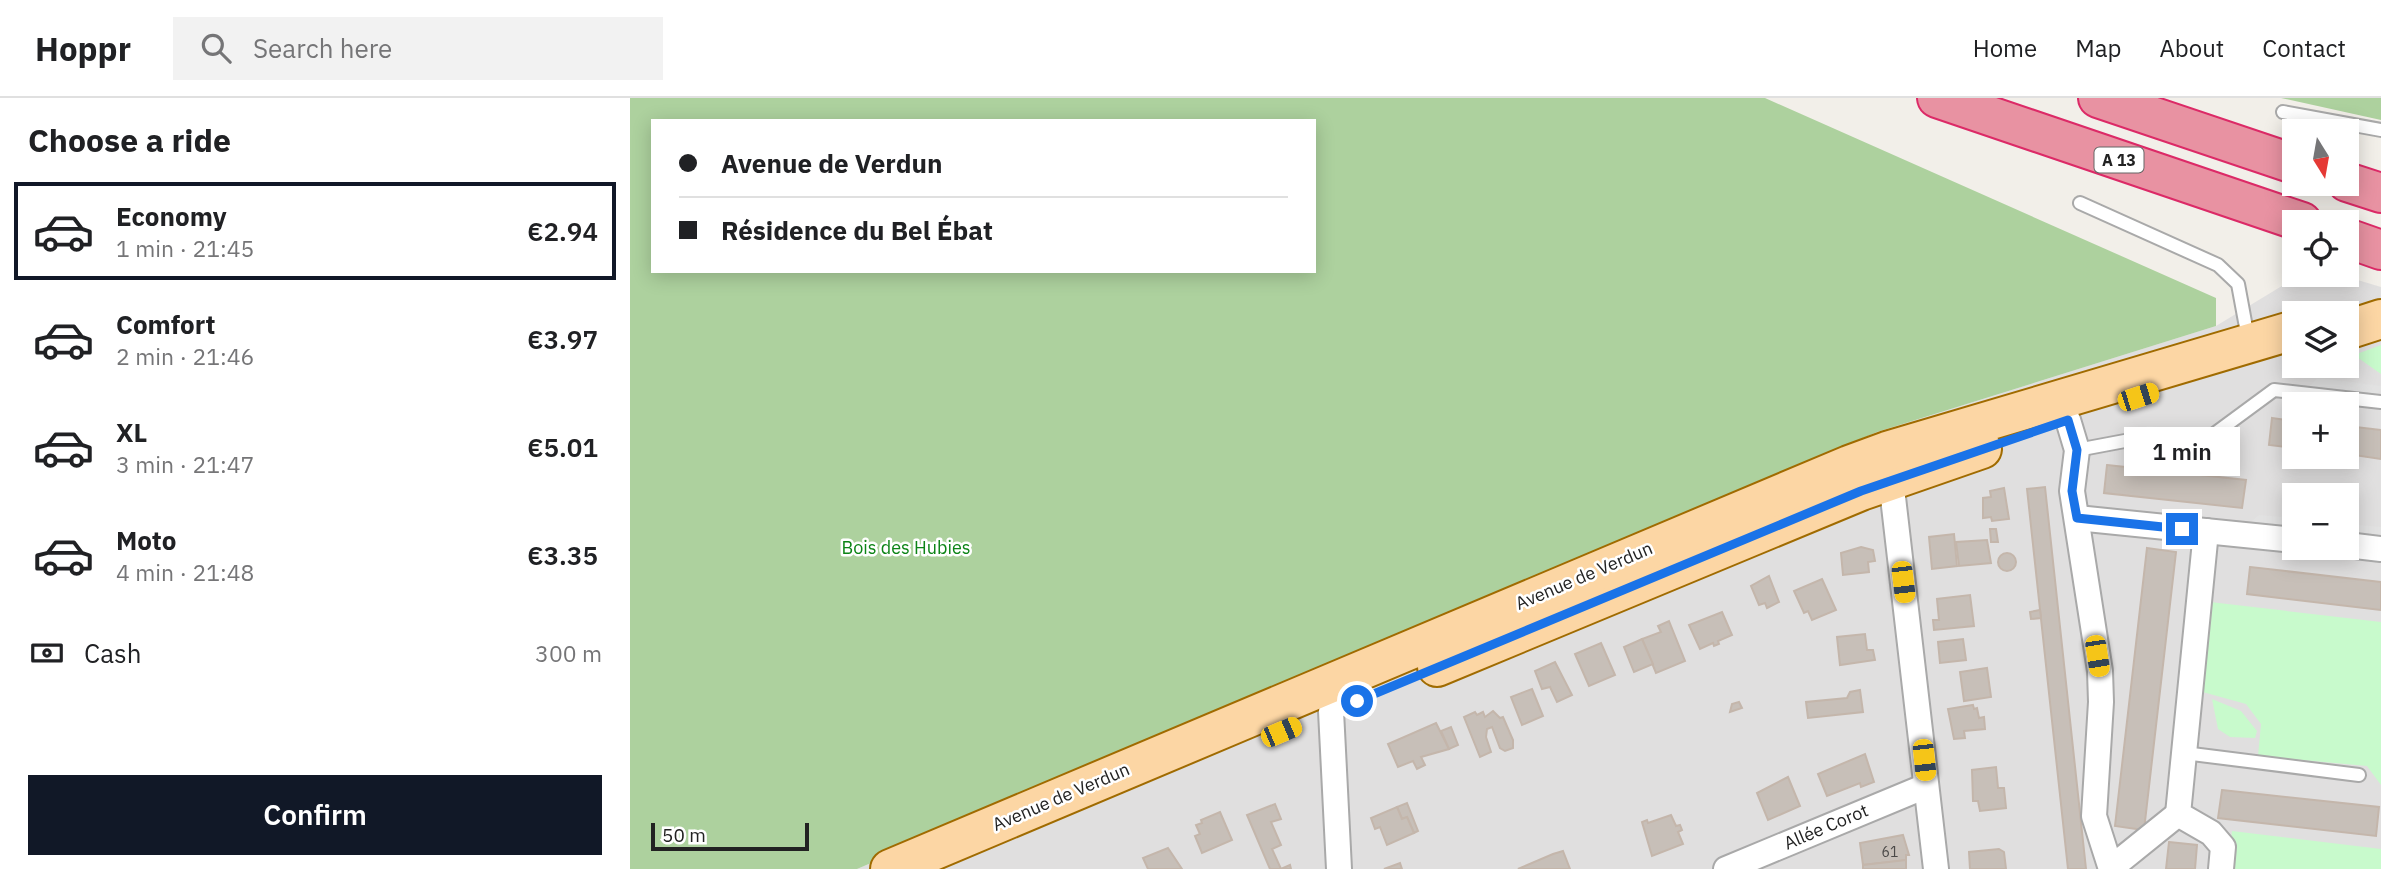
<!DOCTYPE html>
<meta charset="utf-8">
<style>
body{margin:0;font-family:"IBM Plex Sans",sans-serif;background:#f2f2f2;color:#202124;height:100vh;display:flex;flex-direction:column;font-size:26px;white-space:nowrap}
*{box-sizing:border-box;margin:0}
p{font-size:23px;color:#757577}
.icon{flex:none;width:38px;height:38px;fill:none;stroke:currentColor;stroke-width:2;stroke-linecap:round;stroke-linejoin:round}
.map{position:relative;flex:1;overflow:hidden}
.drawer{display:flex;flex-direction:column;background:#fff;width:630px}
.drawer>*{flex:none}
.guide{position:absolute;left:21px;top:21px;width:665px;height:154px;border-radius:0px;box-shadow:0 4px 18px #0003;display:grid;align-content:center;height:154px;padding:0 28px;background:#fff}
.needle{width:46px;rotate:169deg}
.fabs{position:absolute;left:1652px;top:21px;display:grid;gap:14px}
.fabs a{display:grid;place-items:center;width:77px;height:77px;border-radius:0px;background:#fff;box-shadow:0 4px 18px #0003;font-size:35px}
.scale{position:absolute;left:21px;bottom:18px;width:158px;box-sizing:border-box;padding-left:7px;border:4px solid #222;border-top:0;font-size:19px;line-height:24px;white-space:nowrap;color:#222;-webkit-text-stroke:5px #fff;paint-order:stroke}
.end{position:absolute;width:32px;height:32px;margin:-16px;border:9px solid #1a73e8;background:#fff;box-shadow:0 0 0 4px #fff}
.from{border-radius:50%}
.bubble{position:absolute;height:49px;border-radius:0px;background:#fff;box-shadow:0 4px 18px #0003;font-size:23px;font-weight:600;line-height:49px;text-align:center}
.car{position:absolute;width:21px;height:42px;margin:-21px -10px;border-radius:9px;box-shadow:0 0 5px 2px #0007;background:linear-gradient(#f5c518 24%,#345 0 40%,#f5c518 0 76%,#345 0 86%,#f5c518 0)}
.guide b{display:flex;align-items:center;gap:24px;height:66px;font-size:26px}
.guide b+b{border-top:2px solid #e0e0e0}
.guide i{width:18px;height:18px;background:#202124}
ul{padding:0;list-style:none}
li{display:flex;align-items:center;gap:21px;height:98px;margin:0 14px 10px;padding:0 14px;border:4px solid transparent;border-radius:0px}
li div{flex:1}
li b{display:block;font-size:26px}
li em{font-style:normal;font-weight:600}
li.active{border-color:#111827}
li>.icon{width:63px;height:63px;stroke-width:1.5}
h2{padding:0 28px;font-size:32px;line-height:84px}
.pay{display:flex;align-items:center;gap:18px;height:77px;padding:0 28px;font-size:26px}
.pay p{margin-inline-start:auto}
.button{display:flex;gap:14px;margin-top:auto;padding:14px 28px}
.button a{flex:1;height:80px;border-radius:0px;background:#111827;color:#fff;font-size:28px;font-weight:600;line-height:80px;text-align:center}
header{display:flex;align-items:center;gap:42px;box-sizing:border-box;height:98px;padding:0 35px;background:#fff;border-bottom:2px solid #e0e0e0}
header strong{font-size:33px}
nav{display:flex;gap:38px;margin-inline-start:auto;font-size:24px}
.search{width:490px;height:63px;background:#f2f2f2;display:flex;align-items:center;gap:18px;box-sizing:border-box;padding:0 24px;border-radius:0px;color:#757577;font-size:26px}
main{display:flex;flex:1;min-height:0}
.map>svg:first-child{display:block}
.residential{fill:#e0dfdf;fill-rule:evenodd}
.forest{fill:#add19e;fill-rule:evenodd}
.park{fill:#c8facc}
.parking{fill:#e2e2e2}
.building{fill:#c7bfb8;stroke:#c4b6ab;stroke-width:2}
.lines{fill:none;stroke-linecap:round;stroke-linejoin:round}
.service-casing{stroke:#a9a9a9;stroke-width:16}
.minor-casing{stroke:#a9a9a9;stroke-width:28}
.primary-casing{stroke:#a06b00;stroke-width:42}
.motorway-casing{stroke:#dc2a67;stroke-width:42}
.service{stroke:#fff;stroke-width:12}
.minor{stroke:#fff;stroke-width:24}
.primary{stroke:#fcd6a4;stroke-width:38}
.motorway{stroke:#e892a2;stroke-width:38}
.route{stroke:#1a73e8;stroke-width:9}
.labels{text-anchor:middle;stroke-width:5;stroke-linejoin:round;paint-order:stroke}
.number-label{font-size:14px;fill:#4b4948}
.shield{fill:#fff;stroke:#646464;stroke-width:2}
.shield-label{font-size:16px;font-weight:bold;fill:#222}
.park-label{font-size:18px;fill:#0c8416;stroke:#fff}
.street-label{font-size:18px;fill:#222;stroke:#fff}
</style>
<header>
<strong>Hoppr</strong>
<div class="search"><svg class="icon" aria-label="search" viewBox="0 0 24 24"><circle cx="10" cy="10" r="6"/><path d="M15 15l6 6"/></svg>Search here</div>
<nav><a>Home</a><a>Map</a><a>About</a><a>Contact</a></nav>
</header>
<main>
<section class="drawer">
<h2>Choose a ride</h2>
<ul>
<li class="active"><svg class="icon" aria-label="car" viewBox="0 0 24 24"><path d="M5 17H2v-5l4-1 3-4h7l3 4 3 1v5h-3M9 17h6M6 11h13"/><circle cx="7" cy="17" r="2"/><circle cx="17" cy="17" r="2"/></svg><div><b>Economy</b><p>1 min · 21:45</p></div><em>€2.94</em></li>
<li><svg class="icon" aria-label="car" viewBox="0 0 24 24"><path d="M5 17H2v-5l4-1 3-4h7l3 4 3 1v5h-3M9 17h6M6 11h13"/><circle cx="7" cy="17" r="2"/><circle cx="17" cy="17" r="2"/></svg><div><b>Comfort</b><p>2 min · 21:46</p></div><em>€3.97</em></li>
<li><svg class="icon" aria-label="car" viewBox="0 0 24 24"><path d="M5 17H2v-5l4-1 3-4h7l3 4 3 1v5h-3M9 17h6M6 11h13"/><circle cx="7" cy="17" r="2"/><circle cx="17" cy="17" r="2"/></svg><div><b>XL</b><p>3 min · 21:47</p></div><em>€5.01</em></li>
<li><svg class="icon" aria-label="car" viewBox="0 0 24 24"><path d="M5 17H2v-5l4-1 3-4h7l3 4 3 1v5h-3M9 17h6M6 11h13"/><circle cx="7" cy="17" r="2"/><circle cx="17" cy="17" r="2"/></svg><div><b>Moto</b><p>4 min · 21:48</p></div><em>€3.35</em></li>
</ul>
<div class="pay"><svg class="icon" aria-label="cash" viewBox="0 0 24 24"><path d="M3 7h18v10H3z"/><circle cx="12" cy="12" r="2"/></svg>Cash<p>300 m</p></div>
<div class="button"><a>Confirm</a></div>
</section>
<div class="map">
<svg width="1751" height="771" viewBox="0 0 1751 771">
<rect width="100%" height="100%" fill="#f2efe9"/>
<!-- residential -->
<path class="residential" d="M1670,177H1711L1751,189V771H227L1247,334L1586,228ZM1664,215H1717V268H1664ZM1664,306H1717V359H1664ZM1664,397H1717V450H1664Z"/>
<!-- forest -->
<g class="forest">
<path d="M0,0H1135L1586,200V228L1247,334L227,771H0ZM23,23H684V173H23Z"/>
<path d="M1651,0H1751V22Z"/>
</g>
<!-- park -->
<g class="park">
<path d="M1751,247V276L1724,257Z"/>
<path d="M1580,504L1751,524V687L1737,668L1628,658L1631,626L1616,606L1569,593Z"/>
<path d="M1582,601L1611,613L1627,633L1625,640L1600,639L1588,631Z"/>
<path d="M1602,733L1751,751V771H1598Z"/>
</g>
<!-- parking -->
<g class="parking">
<path d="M1687,280L1751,288V292L1741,303L1674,295Z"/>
<path d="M1517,328L1578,333L1562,347L1500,342Z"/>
<path d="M1629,417L1664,420V433L1616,428Z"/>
<path d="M1717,426L1751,429V441L1717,438Z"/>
</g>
<!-- building -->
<g class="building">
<path d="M1642,320L1664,323V350L1639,347Z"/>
<path d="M1717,328L1751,332V361L1717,356Z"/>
<path d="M1477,367L1616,382L1612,410L1474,395Z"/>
<path d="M1415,389L1456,771H1438L1397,391Z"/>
<path d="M1374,390L1379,421L1362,423L1361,419L1353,420V400L1361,399L1360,393Z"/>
<path d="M1360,431H1366L1368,444H1361Z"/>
<path d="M1324,436L1327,468L1302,471L1299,439Z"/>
<path d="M1357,442L1361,465L1329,468L1326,444Z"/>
<path d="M1231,449L1243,452L1245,463L1238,464L1239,474L1213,477L1211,455Z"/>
<path d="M1517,450L1546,454L1514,732L1485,728Z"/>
<circle cx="1377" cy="464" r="9"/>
<path d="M1620,469L1751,484V512L1617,496Z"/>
<path d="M1139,478L1149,504L1137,510L1135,505L1129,507L1121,488Z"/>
<path d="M1192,481L1206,512L1182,522L1178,513L1174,515L1164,493Z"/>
<path d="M1340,497L1344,528L1304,532L1303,522H1309L1307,501Z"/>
<path d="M1410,512L1411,520L1401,521L1400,514Z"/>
<path d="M1092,514L1102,537L1088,543L1089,546L1084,548L1083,545L1070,551L1059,527Z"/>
<path d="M1039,523L1055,563L1026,575L1012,541L1031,534L1028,528Z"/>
<path d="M1235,536L1237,552H1243L1245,562L1210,567L1207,539Z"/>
<path d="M1012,541L1023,566L1004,574L994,549Z"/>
<path d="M1333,541L1336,562L1310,565L1308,544Z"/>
<path d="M971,545L985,577L959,588L945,556Z"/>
<path d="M925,564L942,597L927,604L920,589L912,591L905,573Z"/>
<path d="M1357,570L1361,599L1334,603L1330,574Z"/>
<path d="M902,591L913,618L892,627L881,599Z"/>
<path d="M1230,592L1233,614L1178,620L1176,604L1217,600L1220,594Z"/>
<path d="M1109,604L1112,610L1100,614L1102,606Z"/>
<path d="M1343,607L1344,611L1347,610L1349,620L1354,619L1355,631L1334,633L1335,640L1324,641L1318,611Z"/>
<path d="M863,613L870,620L873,619L883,642V650L875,653L870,650L862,629L857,631L856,639L861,654L850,659L834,619L845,614L847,617L853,614L855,619Z"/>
<path d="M806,625L819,651L791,659L795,667L787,671L783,663L768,669L758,646Z"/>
<path d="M821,629L828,647L819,651L811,633Z"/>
<path d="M1235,656L1244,684L1231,689L1230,685L1197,698L1188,676Z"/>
<path d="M1366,669L1368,690H1374L1376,710L1350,713L1348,703H1343L1342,672Z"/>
<path d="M1158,679L1170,708L1138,722L1127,695Z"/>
<path d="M1592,692L1749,709L1746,738L1588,720Z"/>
<path d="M777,705L788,733L784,735L777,719L772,721L767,709Z"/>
<path d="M645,706L651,721L641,724L651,747L642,751L651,771L660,767L661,771H640L617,717Z"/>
<path d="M767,709L772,721L777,719L784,735L757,747L750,729L745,731L741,720Z"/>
<path d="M590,714L602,742L572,755L565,738L570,736L566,727L572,725L571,722Z"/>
<path d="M1041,717L1046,728L1050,727L1052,732L1048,734L1053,746L1022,758L1012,724L1017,722L1018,725Z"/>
<path d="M1273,737L1279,757H1276V762L1233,767L1230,745Z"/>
<path d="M1539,744L1567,747L1565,771H1536Z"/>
<path d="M538,750L552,771H518L513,760Z"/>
<path d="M1369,751L1374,754L1376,771H1340L1339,754Z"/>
<path d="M933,753L940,771H888L923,756Z"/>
<path d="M1276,762V771H1233V767Z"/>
<path d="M770,765L772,771H754Z"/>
</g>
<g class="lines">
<!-- service casing -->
<g class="service-casing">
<g id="service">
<path d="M1653,14L1751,32"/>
<path d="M1450,105L1588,167L1608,186L1618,240"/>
<path d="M1447,352L1500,342L1568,348L1644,292L1751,304"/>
<path d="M1554,655L1729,677"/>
</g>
</g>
<!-- minor casing -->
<g class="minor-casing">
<g id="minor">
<path d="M1438,322L1447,352L1442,393L1470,573L1471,604L1464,718L1481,771"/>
<path d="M1261,382L1306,771"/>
<path d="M1447,420L1664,442"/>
<path d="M1576,433L1548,716L1581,735L1593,749L1591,771"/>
<path d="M1717,447L1751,451"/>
<path d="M701,613L709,771"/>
<path d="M1481,770L1548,716"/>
<path d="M1096,771L1296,688"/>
</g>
</g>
<!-- primary casing -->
<g class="primary-casing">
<g id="primary">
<path d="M1717,232L1751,221"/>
<path d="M807,569L1231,393L1352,351"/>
<path d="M260,771L1219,367L1257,353L1664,232"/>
</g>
</g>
<!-- motorway casing -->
<g class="motorway-casing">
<g id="motorway">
<path d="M1307,0L1672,124"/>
<path d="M1468,0L1664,66"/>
<path d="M1717,84L1751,95"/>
<path d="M1717,140L1751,152"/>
</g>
</g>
<!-- service -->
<use href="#service" class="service"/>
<!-- minor -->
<use href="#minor" class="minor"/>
<!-- primary -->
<use href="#primary" class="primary"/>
<!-- motorway -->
<use href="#motorway" class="motorway"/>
</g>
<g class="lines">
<!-- route -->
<path class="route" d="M727,603L1231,393L1438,322L1447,352L1442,393L1447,420L1552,431"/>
</g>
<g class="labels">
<!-- number labels -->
<g class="number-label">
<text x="1260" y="759">61</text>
</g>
<!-- shield labels -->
<rect class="shield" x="1464.5" y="49.5" width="49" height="25" rx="5"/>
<g class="shield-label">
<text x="1489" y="68">A 13</text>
</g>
<!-- park labels -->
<g class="park-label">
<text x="276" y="456">Bois des Hubies</text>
</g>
<!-- street labels -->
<g class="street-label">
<text transform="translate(954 478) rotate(-23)" y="6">Avenue de Verdun</text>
<text transform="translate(431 699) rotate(-23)" y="6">Avenue de Verdun</text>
<text transform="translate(1196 729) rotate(-23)" y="6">Allée Corot</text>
</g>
</g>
</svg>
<div class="fabs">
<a><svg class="needle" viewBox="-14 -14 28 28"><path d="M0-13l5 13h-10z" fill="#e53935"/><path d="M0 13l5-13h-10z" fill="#757577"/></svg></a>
<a><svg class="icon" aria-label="locate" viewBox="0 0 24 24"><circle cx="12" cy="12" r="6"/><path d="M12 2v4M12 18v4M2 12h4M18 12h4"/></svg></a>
<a><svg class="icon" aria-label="layers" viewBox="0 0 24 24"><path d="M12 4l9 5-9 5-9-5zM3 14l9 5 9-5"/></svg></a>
<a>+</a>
<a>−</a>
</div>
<div class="scale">50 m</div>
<i class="end from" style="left:727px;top:603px"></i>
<i class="end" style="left:1552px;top:431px"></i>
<div class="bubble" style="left:1494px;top:329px;width:116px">1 min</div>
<i class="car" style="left:1508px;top:299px;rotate:72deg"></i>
<i class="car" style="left:1273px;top:484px;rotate:173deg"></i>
<i class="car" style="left:1467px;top:558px;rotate:171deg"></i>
<i class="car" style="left:651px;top:634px;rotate:67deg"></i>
<i class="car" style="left:1294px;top:662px;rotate:174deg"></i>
<div class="guide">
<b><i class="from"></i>Avenue de Verdun</b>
<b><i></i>Résidence du Bel Ébat</b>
</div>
</div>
</main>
